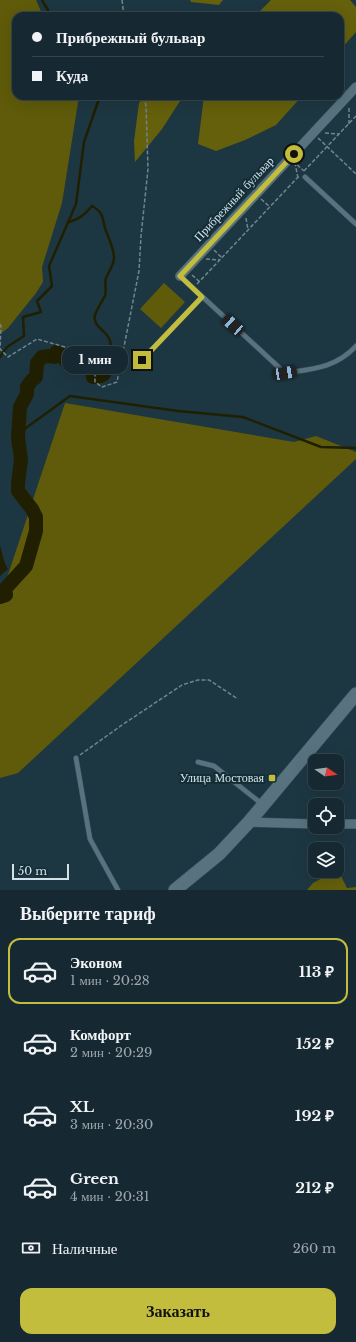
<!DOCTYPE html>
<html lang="ru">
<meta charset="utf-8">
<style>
body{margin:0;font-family:"Libre Baskerville",serif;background:#1f313a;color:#f1f3f6;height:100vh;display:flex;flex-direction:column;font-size:15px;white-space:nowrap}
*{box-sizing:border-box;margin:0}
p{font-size:13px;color:#9ea6ac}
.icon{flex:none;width:22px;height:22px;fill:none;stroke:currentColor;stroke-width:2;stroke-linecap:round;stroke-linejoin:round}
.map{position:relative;height:890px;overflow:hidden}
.details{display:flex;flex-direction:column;background:#162932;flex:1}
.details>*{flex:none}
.top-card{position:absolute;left:12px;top:12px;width:332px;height:88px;border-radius:12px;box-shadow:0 4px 16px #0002,0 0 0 1px #35454d;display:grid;align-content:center;height:88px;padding:0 20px;background:#162932}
.needle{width:26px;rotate:103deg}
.controls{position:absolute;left:308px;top:754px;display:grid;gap:8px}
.controls a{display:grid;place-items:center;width:36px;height:36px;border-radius:8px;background:#162932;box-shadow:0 4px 16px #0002,0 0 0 1px #35454d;font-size:20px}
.scale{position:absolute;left:12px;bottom:10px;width:57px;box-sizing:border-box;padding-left:4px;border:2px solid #d2e1e8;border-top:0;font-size:11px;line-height:14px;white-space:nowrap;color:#d2e1e8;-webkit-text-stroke:3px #132d37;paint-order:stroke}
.end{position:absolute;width:18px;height:18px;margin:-9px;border:5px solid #c3bd3e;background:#111;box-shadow:0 0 0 2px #111}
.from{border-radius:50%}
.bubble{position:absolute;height:28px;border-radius:12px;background:#162932;box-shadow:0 4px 16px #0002,0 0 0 1px #35454d;font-size:13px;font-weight:700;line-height:28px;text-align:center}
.car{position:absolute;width:12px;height:24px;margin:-12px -6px;border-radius:5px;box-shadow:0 0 3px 1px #0007;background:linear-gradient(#222 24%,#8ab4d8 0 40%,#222 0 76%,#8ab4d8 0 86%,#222 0)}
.top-card b{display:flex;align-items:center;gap:14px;height:38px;font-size:15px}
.top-card b+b{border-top:1px solid #35454d}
.top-card i{width:10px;height:10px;background:#f1f3f6}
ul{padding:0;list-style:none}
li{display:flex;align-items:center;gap:12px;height:66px;margin:0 8px 6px;padding:0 12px;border:2px solid transparent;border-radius:12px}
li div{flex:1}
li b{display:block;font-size:15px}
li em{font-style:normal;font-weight:700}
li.active{border-color:#c3bd3e}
li>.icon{width:36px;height:36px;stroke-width:1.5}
h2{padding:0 20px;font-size:18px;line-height:48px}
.pay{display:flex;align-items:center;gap:10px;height:44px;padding:0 20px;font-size:15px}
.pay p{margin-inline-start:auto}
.action{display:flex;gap:8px;margin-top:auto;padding:8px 20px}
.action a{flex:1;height:46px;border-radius:12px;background:#c3bd3e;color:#111;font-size:16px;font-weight:700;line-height:46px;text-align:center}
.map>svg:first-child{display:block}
.green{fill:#5f5b0a}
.forest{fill:#65600b}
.water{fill:#211f01}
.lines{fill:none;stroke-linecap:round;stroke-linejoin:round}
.stream{stroke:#211f01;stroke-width:2.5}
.river{stroke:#211f01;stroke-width:14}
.lane-casing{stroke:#3e555e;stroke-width:5.5}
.street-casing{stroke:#3e555e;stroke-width:10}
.secondary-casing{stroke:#3e555e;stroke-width:14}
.path{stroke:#70858f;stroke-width:1.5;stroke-dasharray:4 2;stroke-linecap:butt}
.lane{stroke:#58737f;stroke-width:4.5}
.street{stroke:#58737f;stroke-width:9}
.secondary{stroke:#58737f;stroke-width:13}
.route{stroke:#c3bd3e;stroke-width:5}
.poi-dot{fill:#c3bd3e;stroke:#132d37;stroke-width:1.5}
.labels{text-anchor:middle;stroke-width:4;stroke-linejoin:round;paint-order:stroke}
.street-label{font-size:12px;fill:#d2e1e8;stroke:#132d37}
.poi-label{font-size:12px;fill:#d2e1e8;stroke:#132d37;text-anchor:end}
</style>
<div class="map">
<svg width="356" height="890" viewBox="0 0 356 890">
<rect width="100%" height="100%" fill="#1d3742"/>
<!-- green -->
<g class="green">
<path d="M0,0H36L43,16H16V96H79L62,203L42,267L43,282L36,293L8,328L0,334Z"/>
<path d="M164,283L185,302L161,328L140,309Z"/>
<path d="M65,403L294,442L316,436L356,452V459L18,773L0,778V599Z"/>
</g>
<!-- forest -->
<g class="forest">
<path d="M190,0H223L219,5L191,2Z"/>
<path d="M271,0H350L356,7V32L340,50V16H256L257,14Z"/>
<path d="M145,96H188L182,98L162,129L135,162L134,141L139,103Z"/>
<path d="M204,96H302L276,125L245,140L216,151L198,144Z"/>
<path d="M337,873L340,874L347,888L356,887V890H307L313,883L324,877Z"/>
</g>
<!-- water -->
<path class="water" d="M0,546C3,554 3,562 8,569L0,576Z"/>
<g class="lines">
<!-- stream -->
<g class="stream">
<path d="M42,0L48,10V16"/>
<path d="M69,222C80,219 85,214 92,206C104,213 102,217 105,228C108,238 114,247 114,258C114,265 109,271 106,278C104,284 107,291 105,296C102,301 97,309 95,315C92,327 108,331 110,341C113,350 106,365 104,374"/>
<path d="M0,357L7,347L24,336L23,317L41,312L37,301L52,286L49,266L76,204L84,142L100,96"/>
<path d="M19,433L70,396L178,411L243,417L321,447L356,448"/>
</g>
<!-- river -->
<path class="river" d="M0,597L6,595L5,589L26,566L36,531V517L32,509L18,491V484L21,459L18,438L20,407L27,394V387L31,381L36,377L37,363L42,357L49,356L54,357L56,352L61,354L70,367L84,366L92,370L93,377L101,376L104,374"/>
<!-- lane casing -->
<g class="lane-casing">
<g id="lane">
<path d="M305,177L356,224"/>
<path d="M180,276L285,373C312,369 336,368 356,346"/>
<path d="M142,360L202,297"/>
<path d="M76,758L90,839L118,890"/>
<path d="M198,762L214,766L262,804"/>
</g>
</g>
<!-- street casing -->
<g class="street-casing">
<g id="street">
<path d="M180,276L356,87"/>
<path d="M249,822L315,824"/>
<path d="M337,824H356"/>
</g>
</g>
<!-- secondary casing -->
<g class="secondary-casing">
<path id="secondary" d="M175,890L219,854L249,822L356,694"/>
</g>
<!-- path -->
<g class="path">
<path d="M122,0L124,16"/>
<path d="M349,108V124"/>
<path d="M325,133L339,134"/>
<path d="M318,138L356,174"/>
<path d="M304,171L356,116"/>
<path d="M298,178L295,163L304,171"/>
<path d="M261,199L270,207"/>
<path d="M246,218L248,230"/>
<path d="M214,250L222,258"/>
<path d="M206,259L220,260"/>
<path d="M192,275L200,282"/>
<path d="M197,284L299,176"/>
<path d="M0,324L1,326L0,349L8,357L37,339L65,347L82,349L95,371V382L102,387L117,382L139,271L141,236L148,169L146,106L144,96"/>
<path d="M80,755L122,725L182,685L198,680H209L238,699"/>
</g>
<!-- lane -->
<use href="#lane" class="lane"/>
<!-- street -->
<use href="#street" class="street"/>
<!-- secondary -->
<use href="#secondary" class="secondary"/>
</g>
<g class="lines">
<!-- route -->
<path class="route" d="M142,360L202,297L180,276L294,154"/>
</g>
<!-- markers -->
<rect class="poi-dot" x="268" y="774" width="8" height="8" rx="2"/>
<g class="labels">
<!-- street labels -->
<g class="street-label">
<text transform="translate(234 199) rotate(-47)" y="4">Прибрежный бульвар</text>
</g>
<!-- poi labels -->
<g class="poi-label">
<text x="264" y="782">Улица Мостовая</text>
</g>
</g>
</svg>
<div class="controls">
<a><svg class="needle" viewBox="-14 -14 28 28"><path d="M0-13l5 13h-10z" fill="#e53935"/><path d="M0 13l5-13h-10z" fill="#9ea6ac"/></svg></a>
<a><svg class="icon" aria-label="locate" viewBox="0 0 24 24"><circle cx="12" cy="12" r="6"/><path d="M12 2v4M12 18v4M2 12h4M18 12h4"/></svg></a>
<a><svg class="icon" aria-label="layers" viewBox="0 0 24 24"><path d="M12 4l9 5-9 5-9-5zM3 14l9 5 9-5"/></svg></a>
</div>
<div class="scale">50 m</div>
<i class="end from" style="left:294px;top:154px"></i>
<i class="end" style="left:142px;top:360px"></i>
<div class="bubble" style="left:62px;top:346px;width:66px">1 мин</div>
<i class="car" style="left:233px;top:325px;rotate:312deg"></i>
<i class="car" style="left:285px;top:373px;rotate:81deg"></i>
<div class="top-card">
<b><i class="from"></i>Прибрежный бульвар</b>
<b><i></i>Куда</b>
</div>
</div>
<section class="details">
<h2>Выберите тариф</h2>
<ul>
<li class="active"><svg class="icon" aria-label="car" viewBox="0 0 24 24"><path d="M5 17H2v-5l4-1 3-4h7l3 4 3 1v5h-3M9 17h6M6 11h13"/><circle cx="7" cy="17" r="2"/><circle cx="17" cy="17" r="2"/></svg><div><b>Эконом</b><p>1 мин · 20:28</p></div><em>113 ₽</em></li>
<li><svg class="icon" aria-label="car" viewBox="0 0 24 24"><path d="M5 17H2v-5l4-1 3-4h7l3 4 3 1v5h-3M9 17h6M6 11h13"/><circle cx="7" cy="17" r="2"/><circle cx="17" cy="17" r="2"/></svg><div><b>Комфорт</b><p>2 мин · 20:29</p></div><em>152 ₽</em></li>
<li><svg class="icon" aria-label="car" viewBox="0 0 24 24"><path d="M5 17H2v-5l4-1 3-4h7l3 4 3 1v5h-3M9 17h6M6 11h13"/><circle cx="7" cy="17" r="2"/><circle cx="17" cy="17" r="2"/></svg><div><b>XL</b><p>3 мин · 20:30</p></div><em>192 ₽</em></li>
<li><svg class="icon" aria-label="car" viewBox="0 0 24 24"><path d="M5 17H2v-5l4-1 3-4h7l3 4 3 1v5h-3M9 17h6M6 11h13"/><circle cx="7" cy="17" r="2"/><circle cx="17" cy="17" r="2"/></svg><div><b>Green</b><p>4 мин · 20:31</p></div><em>212 ₽</em></li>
</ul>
<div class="pay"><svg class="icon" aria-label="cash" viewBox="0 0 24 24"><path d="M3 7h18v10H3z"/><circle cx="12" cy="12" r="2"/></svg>Наличные<p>260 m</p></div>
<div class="action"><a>Заказать</a></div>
</section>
